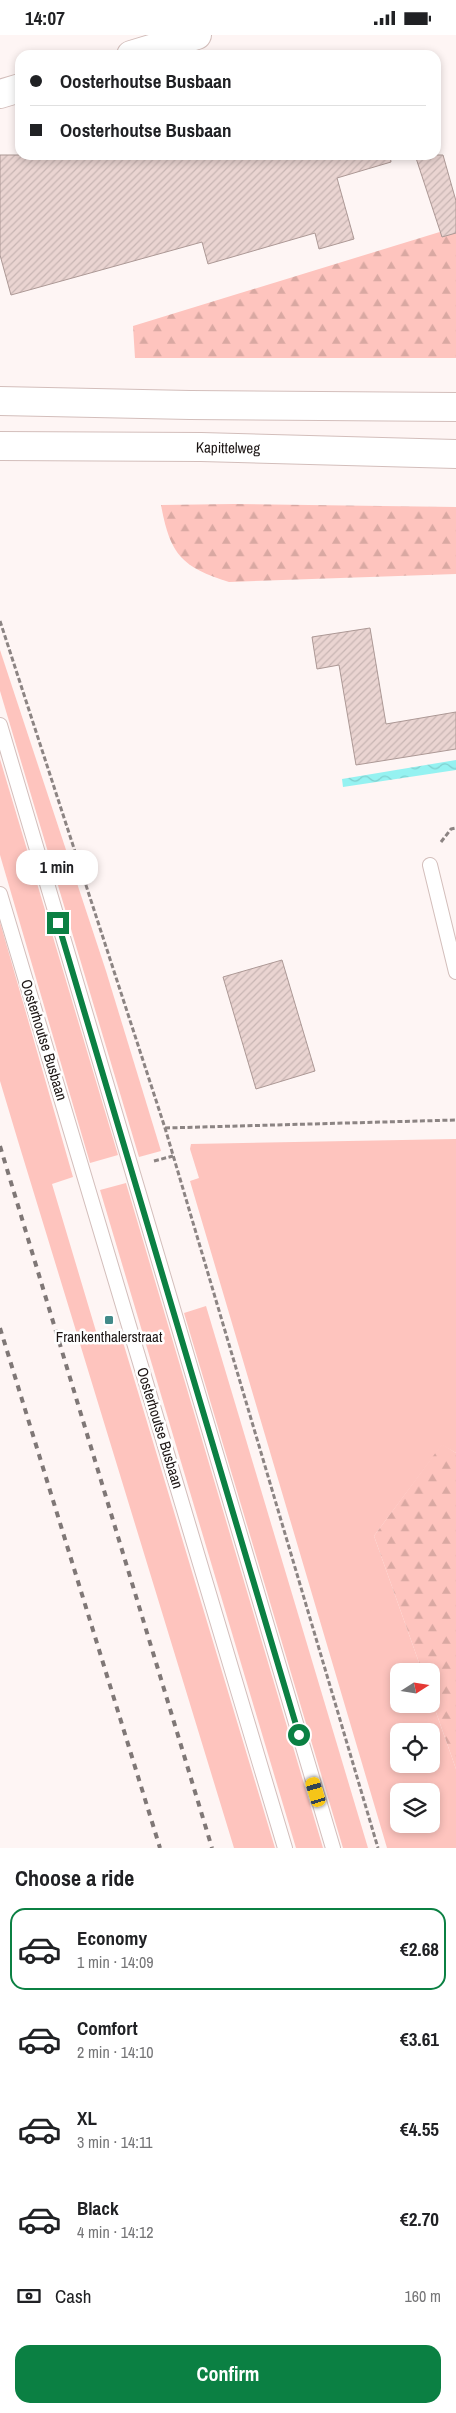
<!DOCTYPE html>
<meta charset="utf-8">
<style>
body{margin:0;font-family:"Archivo Narrow",sans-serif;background:#f6f6f6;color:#202124;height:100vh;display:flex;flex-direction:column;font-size:19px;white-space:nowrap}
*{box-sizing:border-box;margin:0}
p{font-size:16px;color:#757577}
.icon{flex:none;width:28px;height:28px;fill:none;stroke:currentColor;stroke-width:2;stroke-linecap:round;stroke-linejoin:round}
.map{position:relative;height:1813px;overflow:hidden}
.panel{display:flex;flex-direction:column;background:#fff;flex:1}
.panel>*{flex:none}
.guide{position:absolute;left:15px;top:15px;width:426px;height:110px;border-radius:15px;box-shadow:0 2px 8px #0003;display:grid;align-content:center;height:110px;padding:0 15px;background:#fff}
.needle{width:32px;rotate:78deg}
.fabs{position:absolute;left:390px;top:1628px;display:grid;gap:10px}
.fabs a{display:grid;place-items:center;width:50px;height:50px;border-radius:10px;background:#fff;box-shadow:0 2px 8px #0003;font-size:25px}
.end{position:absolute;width:22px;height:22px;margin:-11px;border:6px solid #0b8043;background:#fff;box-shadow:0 0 0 2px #fff}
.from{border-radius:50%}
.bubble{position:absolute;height:35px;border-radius:15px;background:#fff;box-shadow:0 2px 8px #0003;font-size:16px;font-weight:800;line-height:35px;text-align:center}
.car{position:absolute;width:15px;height:30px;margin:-15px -8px;border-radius:6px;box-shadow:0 0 4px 1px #0007;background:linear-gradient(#f5c518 24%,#345 0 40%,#f5c518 0 76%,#345 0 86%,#f5c518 0)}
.guide b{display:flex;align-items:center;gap:18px;height:48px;font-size:19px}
.guide b+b{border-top:1px solid #e0e0e0}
.guide i{width:12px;height:12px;background:#202124}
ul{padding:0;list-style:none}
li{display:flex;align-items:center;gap:15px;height:82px;margin:0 10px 8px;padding:0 5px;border:2px solid transparent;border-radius:15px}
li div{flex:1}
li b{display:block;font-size:19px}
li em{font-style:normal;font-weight:800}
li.active{border-color:#0b8043}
li>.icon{width:45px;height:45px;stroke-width:1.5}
h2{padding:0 15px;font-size:22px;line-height:60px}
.pay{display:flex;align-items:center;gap:12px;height:55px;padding:0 15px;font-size:19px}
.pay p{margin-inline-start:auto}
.cta{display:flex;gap:10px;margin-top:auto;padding:10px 15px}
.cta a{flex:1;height:58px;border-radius:15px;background:#0b8043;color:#fff;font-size:20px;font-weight:800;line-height:58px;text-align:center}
.status{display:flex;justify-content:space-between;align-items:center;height:35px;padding:0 25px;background:#fff;direction:ltr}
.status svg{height:14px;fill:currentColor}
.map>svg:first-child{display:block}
.green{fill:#fec4be;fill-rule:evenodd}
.forest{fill:url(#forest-firs)}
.water{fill:url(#water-waves)}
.building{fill:url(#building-hatch);stroke:#ac9895}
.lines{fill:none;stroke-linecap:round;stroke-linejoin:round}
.service-casing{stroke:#d3bebb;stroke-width:16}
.minor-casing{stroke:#d3bebb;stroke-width:30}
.tertiary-casing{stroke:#d3bebb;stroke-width:30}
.path{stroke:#8c8483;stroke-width:3;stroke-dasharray:5 2.5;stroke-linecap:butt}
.service{stroke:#fff;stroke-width:14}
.minor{stroke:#fff;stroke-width:28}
.tertiary{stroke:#fff;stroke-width:28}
.rail{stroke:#7f7776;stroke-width:4;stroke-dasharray:6 6;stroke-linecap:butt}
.route{stroke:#0b8043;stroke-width:6}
.poi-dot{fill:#428a89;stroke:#fff;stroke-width:2}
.labels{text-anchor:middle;stroke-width:5;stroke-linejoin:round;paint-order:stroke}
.street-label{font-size:15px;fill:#1d1615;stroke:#fff}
.poi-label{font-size:15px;fill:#1d1615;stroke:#fff}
</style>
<div class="status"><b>14:07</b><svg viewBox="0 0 49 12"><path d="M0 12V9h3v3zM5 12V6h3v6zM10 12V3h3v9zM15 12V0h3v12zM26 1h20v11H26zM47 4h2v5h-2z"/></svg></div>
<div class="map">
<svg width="456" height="1813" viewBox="0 0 456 1813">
<defs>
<pattern id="forest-firs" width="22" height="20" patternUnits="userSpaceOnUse" patternTransform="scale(1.25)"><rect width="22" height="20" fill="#fec4be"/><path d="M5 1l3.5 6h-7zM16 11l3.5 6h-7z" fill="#d9a8a2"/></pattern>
<pattern id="water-waves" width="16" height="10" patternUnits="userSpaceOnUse" patternTransform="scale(1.25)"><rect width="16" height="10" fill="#95f2f1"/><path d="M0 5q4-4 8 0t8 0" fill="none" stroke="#80cfce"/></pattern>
<pattern id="building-hatch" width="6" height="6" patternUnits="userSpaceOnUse" patternTransform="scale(1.25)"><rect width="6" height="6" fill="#ead4d1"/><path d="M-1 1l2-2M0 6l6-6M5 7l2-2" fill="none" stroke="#c8b5b3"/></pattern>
</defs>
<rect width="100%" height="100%" fill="#fef5f4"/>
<!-- green -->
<g class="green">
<path d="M0,615L106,936L161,1116L139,1122L0,656Z"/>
<path d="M0,724L118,1120L90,1128L0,820Z"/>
<path d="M0,887L73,1142L52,1149L98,1303L120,1297L275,1813H234L18,1106L0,1046Z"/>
<path d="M456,1104V1418L442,1410L374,1501L422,1636H399V1669H431V1663L456,1734V1813H387L190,1146L199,1143L190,1114L191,1109ZM399,1696H431V1729H399ZM399,1756H431V1789H399Z"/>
<path d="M126,1148L323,1813H296L100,1155Z"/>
<path d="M206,1271L368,1813H343L184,1278Z"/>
</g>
<!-- forest -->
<g class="forest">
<path d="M456,192V323H135L133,291Z"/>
<path d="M234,469L456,472V539L229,547C181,532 170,519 161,470Z"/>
<path d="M442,1409L456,1418V1734L431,1663V1636H422L374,1501Z"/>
</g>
<!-- water -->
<path class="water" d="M456,725V735L343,752L342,744Z"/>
<!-- building -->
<g class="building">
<path d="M0,120H390L391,127L337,143L354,204L319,214L315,198L208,229L202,207L11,260L0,220Z"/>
<path d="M415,120H443L456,166V198L442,202Z"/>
<path d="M370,593L386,689L456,677V714L356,730L339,630L317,634L312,602Z"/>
<path d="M282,925L315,1036L256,1054L223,942Z"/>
</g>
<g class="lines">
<!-- service casing -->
<g class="service-casing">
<g id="service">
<path d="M0,690L333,1813"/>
<path d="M430,830L456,937"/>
<path d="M0,859L285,1813"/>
</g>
</g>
<!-- minor casing -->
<g class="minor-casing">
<g id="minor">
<path d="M131,20L197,0"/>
<path d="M0,59L20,53"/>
</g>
</g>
<!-- tertiary casing -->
<g class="tertiary-casing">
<g id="tertiary">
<path d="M0,366L190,370L456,372"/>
<path d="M0,411L201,412L456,419"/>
</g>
</g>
<!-- path -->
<g class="path">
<path d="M0,586L165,1093L378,1813"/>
<path d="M441,807L451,794L456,793"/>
<path d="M165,1093L456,1085"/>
<path d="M154,1126L173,1121"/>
</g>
<!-- service -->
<use href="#service" class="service"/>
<!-- minor -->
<use href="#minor" class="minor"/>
<!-- tertiary -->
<use href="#tertiary" class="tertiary"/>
<!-- rail -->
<g class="rail">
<path d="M0,1111L212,1813"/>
<path d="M0,1293L160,1813"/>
</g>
</g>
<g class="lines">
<!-- route -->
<path class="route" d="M58,888L299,1700"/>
</g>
<!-- markers -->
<rect class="poi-dot" x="104" y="1280" width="10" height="10" rx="2.5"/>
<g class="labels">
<!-- street labels -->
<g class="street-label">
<text transform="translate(228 413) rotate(1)" y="5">Kapittelweg</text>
<text transform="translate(44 1005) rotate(73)" y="5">Oosterhoutse Busbaan</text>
<text transform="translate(160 1393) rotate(73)" y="5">Oosterhoutse Busbaan</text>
</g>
<!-- poi labels -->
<g class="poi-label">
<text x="109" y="1307">Frankenthalerstraat</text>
</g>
</g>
</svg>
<div class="fabs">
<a><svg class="needle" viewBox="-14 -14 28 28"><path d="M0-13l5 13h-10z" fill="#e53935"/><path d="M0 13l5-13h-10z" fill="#757577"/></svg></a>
<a><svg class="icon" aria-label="locate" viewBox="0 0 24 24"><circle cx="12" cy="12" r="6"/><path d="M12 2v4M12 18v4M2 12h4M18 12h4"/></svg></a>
<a><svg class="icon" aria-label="layers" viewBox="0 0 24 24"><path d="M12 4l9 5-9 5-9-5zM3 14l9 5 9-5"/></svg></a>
</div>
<i class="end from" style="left:299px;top:1700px"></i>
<i class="end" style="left:58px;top:888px"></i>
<div class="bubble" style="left:16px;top:815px;width:82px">1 min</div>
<i class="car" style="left:316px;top:1757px;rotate:343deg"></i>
<div class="guide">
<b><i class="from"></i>Oosterhoutse Busbaan</b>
<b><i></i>Oosterhoutse Busbaan</b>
</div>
</div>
<section class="panel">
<h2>Choose a ride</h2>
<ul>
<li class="active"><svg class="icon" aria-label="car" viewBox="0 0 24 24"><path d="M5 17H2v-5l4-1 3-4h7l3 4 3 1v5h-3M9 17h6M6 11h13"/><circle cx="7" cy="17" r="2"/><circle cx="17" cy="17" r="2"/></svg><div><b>Economy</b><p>1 min · 14:09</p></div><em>€2.68</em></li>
<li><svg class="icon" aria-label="car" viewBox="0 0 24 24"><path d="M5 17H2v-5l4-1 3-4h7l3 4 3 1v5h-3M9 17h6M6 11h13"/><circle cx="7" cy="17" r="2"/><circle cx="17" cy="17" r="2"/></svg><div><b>Comfort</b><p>2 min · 14:10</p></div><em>€3.61</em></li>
<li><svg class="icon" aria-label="car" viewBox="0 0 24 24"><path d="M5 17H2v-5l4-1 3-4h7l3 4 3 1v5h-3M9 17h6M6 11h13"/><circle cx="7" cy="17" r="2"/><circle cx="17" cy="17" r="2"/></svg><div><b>XL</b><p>3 min · 14:11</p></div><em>€4.55</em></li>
<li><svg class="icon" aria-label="car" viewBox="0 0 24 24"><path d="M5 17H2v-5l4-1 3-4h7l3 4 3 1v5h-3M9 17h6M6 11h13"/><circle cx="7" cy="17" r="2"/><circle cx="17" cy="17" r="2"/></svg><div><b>Black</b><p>4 min · 14:12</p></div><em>€2.70</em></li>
</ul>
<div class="pay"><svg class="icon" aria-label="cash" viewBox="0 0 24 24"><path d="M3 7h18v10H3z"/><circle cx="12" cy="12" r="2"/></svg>Cash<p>160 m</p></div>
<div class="cta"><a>Confirm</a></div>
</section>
